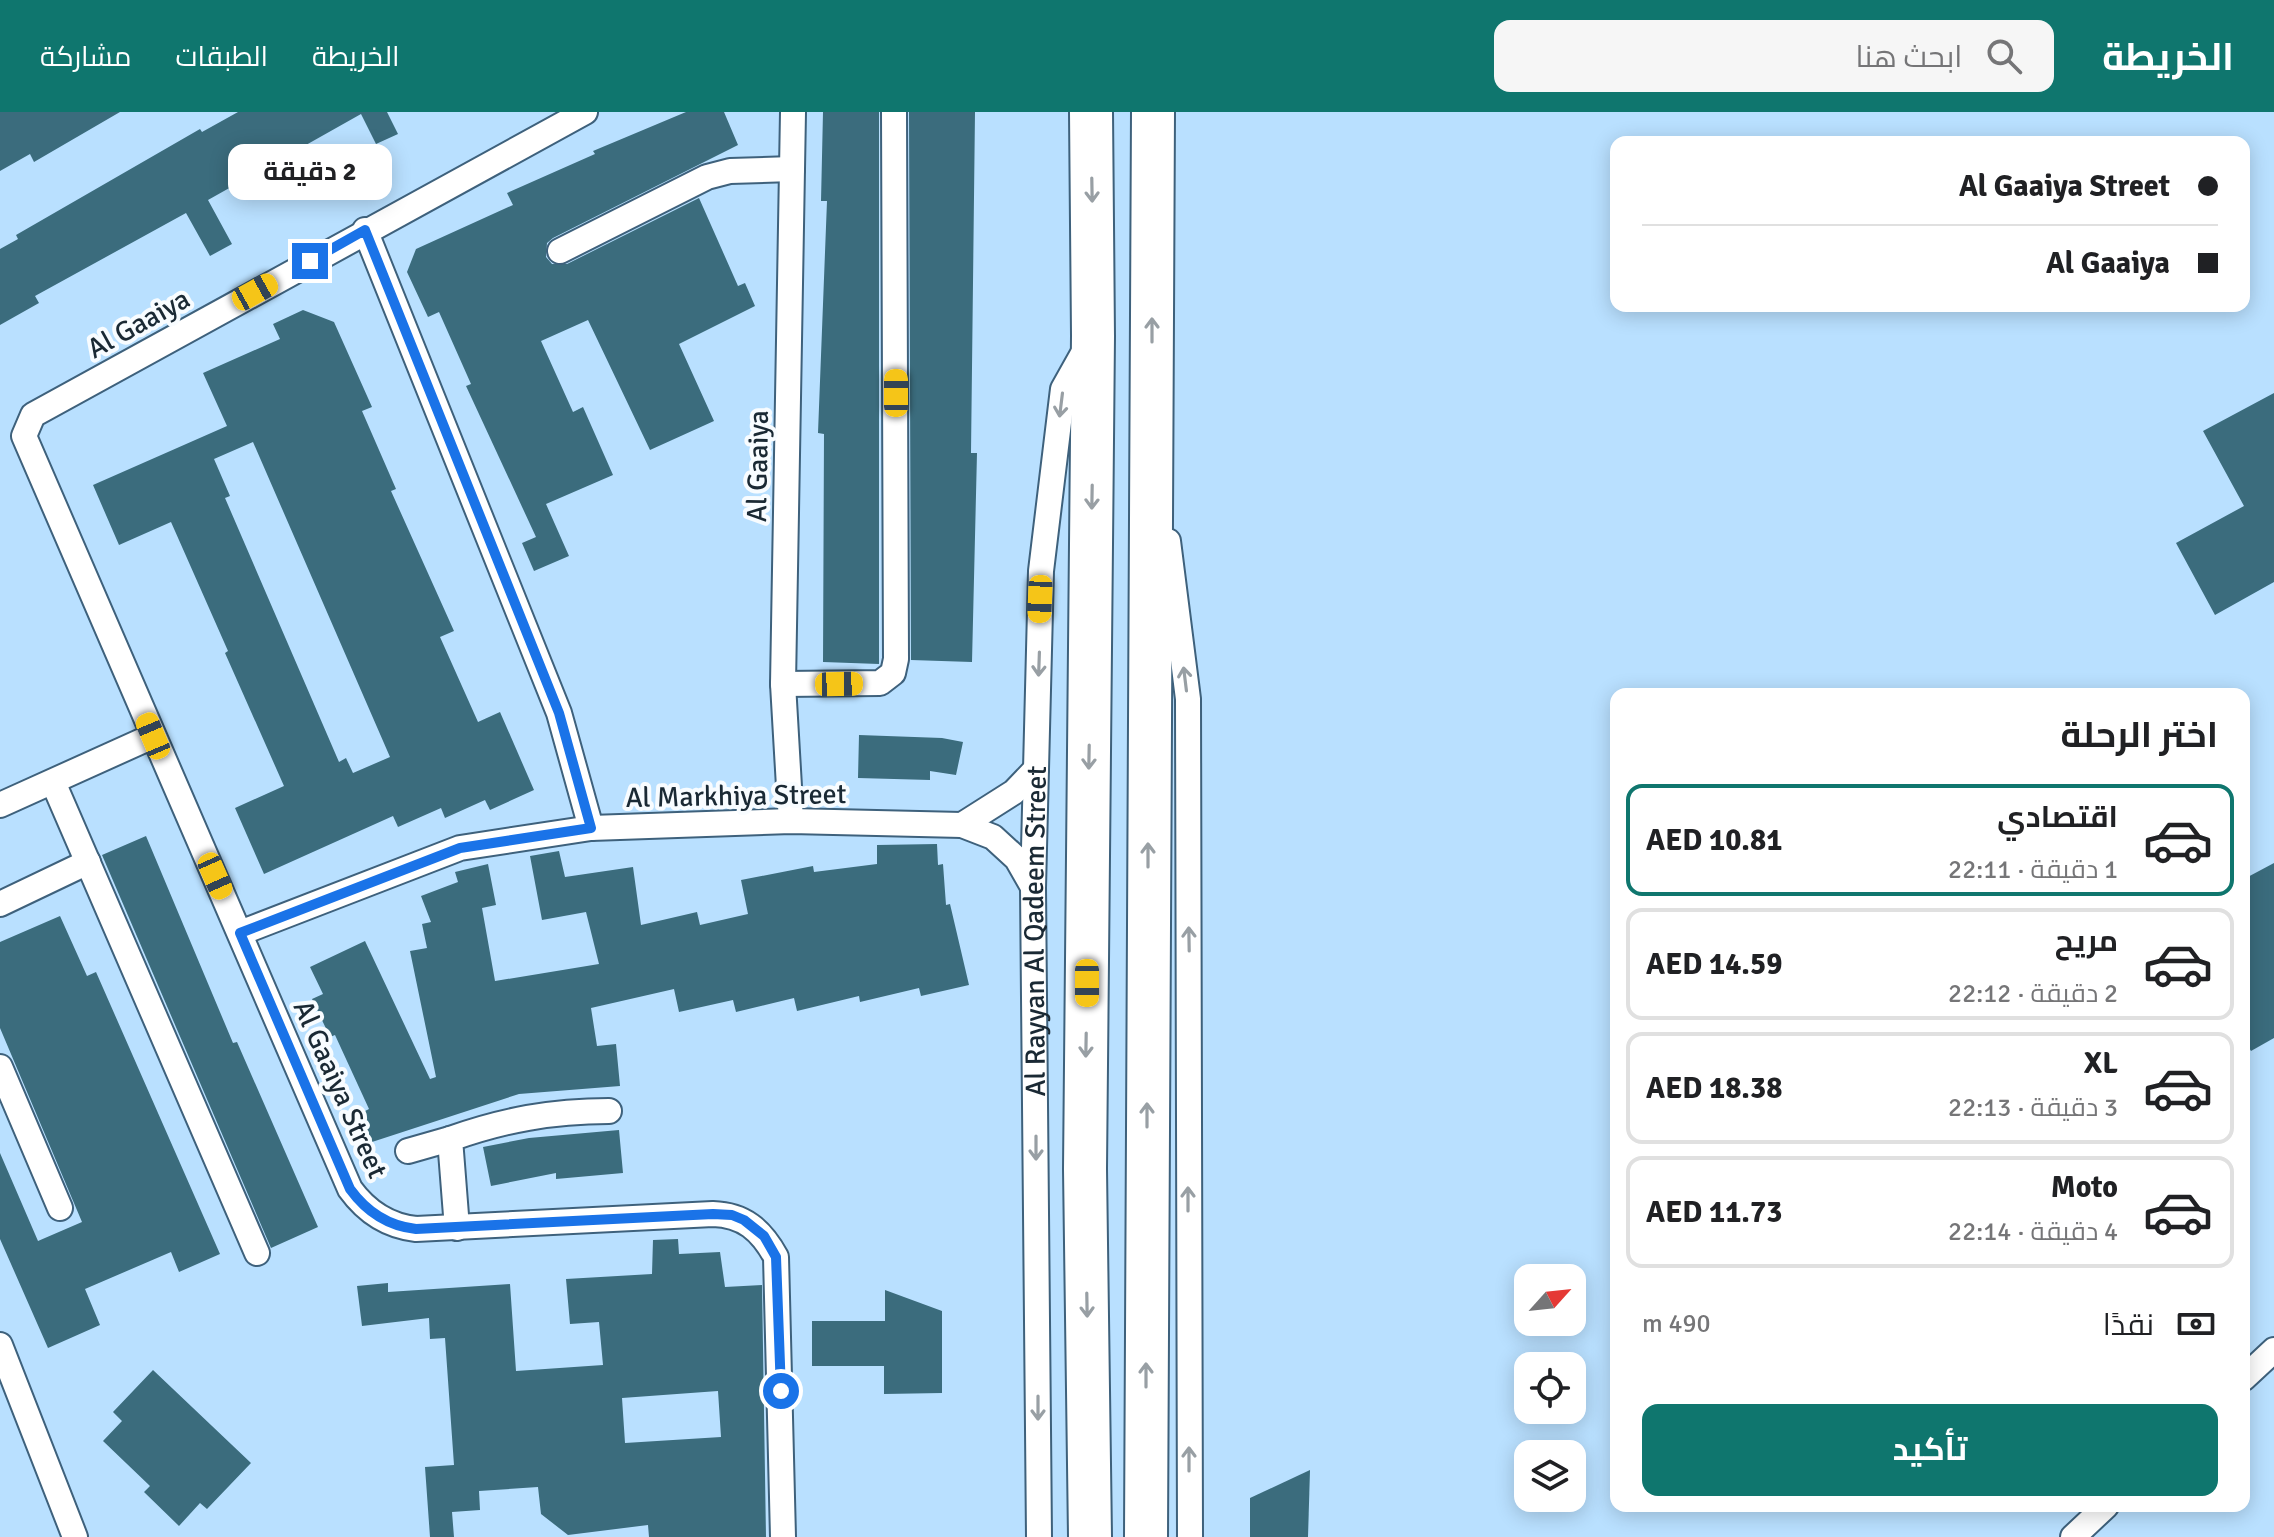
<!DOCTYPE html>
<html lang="ar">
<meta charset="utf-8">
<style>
body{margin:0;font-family:Signika,Cairo,sans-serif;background:#f6f6f6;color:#202124;direction:rtl;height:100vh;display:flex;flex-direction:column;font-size:30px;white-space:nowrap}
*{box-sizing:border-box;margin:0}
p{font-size:26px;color:#757577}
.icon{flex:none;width:44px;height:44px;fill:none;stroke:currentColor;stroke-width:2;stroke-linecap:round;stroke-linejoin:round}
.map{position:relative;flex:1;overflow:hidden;direction:ltr}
.side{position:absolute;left:1610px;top:576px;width:640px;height:824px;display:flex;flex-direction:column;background:#fff;border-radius:16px;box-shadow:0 4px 20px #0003;direction:rtl}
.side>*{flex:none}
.guide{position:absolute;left:1610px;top:24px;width:640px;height:176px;border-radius:16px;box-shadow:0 4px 20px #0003;direction:rtl;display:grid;align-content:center;height:176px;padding:0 32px;background:#fff}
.needle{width:52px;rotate:63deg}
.tools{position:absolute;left:1514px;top:1152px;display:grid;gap:16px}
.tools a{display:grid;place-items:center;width:72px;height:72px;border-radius:16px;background:#fff;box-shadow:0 4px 20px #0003;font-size:40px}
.end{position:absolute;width:36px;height:36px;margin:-18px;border:10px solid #1a73e8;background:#fff;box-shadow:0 0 0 4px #fff}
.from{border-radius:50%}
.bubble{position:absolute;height:56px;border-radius:16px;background:#fff;box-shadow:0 4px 20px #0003;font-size:26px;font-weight:700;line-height:56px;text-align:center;direction:rtl}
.car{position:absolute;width:24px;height:48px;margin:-24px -12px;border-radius:10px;box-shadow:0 0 6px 2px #0007;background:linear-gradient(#f5c518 24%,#345 0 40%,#f5c518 0 76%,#345 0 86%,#f5c518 0)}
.guide b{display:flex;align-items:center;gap:28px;height:76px;font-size:30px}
.guide b+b{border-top:2px solid #e0e0e0}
.guide i{width:20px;height:20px;background:#202124}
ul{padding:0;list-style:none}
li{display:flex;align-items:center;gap:24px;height:112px;margin:0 16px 12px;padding:0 16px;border:4px solid #e0e0e0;border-radius:16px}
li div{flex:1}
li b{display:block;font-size:30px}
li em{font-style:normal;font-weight:700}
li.current{border-color:#0f766e}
li>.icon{width:72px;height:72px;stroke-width:1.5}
h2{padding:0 32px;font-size:36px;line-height:96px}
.pay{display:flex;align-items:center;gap:20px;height:88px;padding:0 32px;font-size:30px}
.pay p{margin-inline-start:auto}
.action{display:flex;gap:16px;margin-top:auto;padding:16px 32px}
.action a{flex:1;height:92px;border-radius:16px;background:#0f766e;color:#fff;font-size:32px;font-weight:700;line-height:92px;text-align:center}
header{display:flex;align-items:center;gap:48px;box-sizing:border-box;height:112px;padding:0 40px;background:#0f766e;color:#fff}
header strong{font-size:38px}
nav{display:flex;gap:44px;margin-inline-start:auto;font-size:28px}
.search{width:560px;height:72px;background:#f6f6f6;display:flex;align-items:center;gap:20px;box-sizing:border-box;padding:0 28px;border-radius:16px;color:#757577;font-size:30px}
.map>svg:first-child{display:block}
.building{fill:#3b6c7d;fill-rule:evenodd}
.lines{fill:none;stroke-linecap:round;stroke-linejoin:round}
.street-casing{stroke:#3e617c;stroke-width:28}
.highway-casing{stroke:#3e617c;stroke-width:46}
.street{stroke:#fff;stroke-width:24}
.highway{stroke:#fff;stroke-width:42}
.oneway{stroke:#989fa4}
.route{stroke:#1a73e8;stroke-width:10}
.labels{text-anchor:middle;stroke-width:8;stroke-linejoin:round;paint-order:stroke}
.street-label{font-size:28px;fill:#1a2934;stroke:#f8fcff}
</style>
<header>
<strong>الخريطة</strong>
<div class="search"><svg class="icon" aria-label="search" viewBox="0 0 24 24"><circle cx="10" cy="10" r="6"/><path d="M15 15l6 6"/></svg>ابحث هنا</div>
<nav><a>الخريطة</a><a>الطبقات</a><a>مشاركة</a></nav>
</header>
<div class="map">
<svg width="2274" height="1425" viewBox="0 0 2274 1425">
<rect width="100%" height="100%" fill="#b9e0ff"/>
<!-- building -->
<g class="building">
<path d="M0,0H120L34,50L30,42L0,59Z"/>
<path d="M238,0H387L398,22L376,32L361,2L208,88L232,132L210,144L186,101L35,184L39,191L0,213V137L18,127L16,123L200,17L202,20Z"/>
<path d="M686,0H724L738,33L553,126L547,131L546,145L552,152H567L699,86L738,174L745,171L755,194L679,232L714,309L650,338L588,208L541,229L573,300L583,295L613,363L546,392L569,444L534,459L522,431L536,425L466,274L471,272L439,200L428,205L407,160L416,137L513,93L507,81L595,42L593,39Z"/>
<path d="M823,0H879V552L823,550L824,322L818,321L827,89H821Z"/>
<path d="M909,0H975L971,341H977L972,550L911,548Z"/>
<path d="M303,198L334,210L372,295L362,299L396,377L391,379L454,519L440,525L478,610L500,600L534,678L490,698L485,688L445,706L441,696L398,715L393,704L264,762L235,696L284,674L225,541L228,539L171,410L119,433L93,373L227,314L203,261L280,227L273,212ZM253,330L390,645L353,661L346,646L339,650L225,386L230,384L214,347Z"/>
<path d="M2274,281V470L2215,503L2176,431L2244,394L2203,319Z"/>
<path d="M859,623L942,626L963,630L956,663L930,659V668L858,666Z"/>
<path d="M146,724L233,931L237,930L318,1115L271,1136L102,743Z"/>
<path d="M937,732L938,753L943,752L946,793L950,792L969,873L921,884L919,876L860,890L859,884L797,899L794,886L736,900L733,888L679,900L674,877L591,896L597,934L616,932L620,974L519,982L372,1030L359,1002L369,997L335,923L330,925L312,887L323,882L310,855L365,829L430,967L436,965L410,839L427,836L422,812L431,810L421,784L458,770L455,760L488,752L496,793L482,796L495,869L599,852L586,800L542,808L530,744L559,739L565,765L633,755L641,813L697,800L700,813L748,802L741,768L813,754L814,760L877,752V733Z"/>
<path d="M2274,751V926L2251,939L2244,928V767Z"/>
<path d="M60,804L87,864L96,860L220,1142L179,1160L171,1140L85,1177L100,1213L48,1236L0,1127V1041L38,1129L82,1110L0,916V830Z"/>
<path d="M619,1018L623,1061L556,1067V1061L491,1074L483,1035L529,1026Z"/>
<path d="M678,1127L679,1142L720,1140L725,1175L762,1173L766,1425H649L648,1413L568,1423L541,1402L538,1375L479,1379L480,1398L452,1400L454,1425H430L425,1355L454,1353L445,1226L430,1227L429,1206L362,1214L357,1174L388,1171V1180L510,1172L516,1259L603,1253L599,1210L570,1212L566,1167L652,1162L653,1128ZM718,1279L721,1325L625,1331L622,1286Z"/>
<path d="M885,1178L942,1199V1281L884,1282V1254H812V1209H885Z"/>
<path d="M153,1258L251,1351L207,1397L200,1391L179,1414L144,1380L150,1374L103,1329L122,1309L113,1300Z"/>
<path d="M1310,1358L1308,1425H1250V1386Z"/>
</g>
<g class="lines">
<!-- street casing -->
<g class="street-casing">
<g id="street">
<path d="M585,0L33,303L24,324L350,1077C366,1099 388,1114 416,1117L713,1102C744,1103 761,1118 776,1145L783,1425"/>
<path d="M365,118L559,601L591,716"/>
<path d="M560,139L707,65L730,59L792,57"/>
<path d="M1168,429L1188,587L1190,1425"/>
<path d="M783,572L880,571L893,561L896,547L894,0"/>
<path d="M53,670L257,1141"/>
<path d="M0,693L153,624"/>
<path d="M791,709L783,572L793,0"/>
<path d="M962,713L1014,680L1036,657"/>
<path d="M0,792L88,750"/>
<path d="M240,821L460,736L591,716L791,709L962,713L993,725L1017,747L1033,775"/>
<path d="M0,955L60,1096"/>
<path d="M408,1039L450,1027"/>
<path d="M457,1116L450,1027C503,1008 552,999 609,999"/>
<path d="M0,1233L75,1425"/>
<path d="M2244,1266L2274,1238"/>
<path id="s1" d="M1039,1425L1033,776L1041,459L1063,277L1086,236"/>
<path d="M2073,1425L2106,1394"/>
</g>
</g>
<!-- highway casing -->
<g class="highway-casing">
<g id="highway">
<path d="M1090,1425L1085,1057L1093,224L1091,0"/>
<path d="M1146,1425L1153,0"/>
</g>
</g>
<!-- street -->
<use href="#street" class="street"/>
<!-- highway -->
<use href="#highway" class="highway"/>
</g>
<!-- one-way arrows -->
<defs><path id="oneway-shaft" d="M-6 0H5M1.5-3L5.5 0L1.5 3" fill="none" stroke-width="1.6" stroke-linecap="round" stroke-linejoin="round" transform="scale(2)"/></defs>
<g class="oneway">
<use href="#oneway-shaft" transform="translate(1092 78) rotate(89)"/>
<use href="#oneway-shaft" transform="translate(1152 218) rotate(-90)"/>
<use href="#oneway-shaft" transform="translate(1061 293) rotate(97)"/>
<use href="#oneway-shaft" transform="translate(1092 385) rotate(91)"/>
<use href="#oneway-shaft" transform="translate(1039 552) rotate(92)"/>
<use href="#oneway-shaft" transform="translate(1185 567) rotate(-97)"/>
<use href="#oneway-shaft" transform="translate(1089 645) rotate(91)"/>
<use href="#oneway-shaft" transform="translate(1148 743) rotate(-90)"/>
<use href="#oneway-shaft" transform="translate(1189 827) rotate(-91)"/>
<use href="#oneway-shaft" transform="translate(1086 933) rotate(91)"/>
<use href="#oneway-shaft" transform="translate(1147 1003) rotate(-90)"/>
<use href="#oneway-shaft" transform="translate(1036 1036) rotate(90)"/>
<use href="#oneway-shaft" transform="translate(1188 1087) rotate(-90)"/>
<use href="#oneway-shaft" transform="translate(1087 1193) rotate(89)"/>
<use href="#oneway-shaft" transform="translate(1146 1263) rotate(-90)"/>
<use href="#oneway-shaft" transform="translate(1038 1296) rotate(90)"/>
<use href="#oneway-shaft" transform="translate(1189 1347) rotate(-90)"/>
</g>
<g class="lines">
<!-- route -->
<path class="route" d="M310,149L365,118L559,601L591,716L460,736L240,821L350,1077C366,1099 388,1114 416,1117L713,1102L732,1103L744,1108L764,1124L776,1145L781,1279"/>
</g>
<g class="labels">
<!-- street labels -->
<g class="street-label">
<text transform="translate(138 211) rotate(-29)" y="10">Al Gaaiya</text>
<text transform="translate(757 354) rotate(-89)" y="10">Al Gaaiya</text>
<text transform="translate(736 683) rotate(-1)" y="10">Al Markhiya Street</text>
<text dy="10" stroke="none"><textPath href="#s1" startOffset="606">Al Rayyan Al Qadeem Street</textPath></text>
<text transform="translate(341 977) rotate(66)" y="10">Al Gaaiya Street</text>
</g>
</g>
</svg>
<div class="tools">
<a><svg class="needle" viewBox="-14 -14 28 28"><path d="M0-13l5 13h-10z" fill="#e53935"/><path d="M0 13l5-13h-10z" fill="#757577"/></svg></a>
<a><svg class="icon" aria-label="locate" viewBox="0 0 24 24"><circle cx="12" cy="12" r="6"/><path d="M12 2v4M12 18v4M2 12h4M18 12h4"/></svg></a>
<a><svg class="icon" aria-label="layers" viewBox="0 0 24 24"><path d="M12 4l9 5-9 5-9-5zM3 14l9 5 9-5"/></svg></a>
</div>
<i class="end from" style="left:781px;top:1279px"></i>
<i class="end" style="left:310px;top:149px"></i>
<div class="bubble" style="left:228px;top:32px;width:164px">2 دقيقة</div>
<i class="car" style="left:255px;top:180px;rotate:61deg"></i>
<i class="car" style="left:896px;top:281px;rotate:0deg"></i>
<i class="car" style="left:1040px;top:487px;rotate:182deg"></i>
<i class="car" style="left:839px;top:572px;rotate:89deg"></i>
<i class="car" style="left:153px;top:624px;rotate:337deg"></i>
<i class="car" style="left:215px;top:764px;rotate:156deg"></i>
<i class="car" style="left:1087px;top:871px;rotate:180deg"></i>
<div class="guide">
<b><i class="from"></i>Al Gaaiya Street</b>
<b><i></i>Al Gaaiya</b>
</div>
<section class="side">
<h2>اختر الرحلة</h2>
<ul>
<li class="current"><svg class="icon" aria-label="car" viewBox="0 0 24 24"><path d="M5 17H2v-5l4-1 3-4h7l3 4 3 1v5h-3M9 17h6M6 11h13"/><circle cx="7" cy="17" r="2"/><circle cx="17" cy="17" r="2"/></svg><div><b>اقتصادي</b><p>1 دقيقة · 22:11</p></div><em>AED 10.81</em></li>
<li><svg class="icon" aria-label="car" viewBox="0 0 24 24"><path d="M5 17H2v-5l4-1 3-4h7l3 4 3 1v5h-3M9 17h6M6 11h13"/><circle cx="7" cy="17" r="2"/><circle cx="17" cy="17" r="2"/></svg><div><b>مريح</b><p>2 دقيقة · 22:12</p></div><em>AED 14.59</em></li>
<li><svg class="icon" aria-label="car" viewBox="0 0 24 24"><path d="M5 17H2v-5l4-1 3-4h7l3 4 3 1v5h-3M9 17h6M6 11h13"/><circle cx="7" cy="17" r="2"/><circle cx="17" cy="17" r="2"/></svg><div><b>XL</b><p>3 دقيقة · 22:13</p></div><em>AED 18.38</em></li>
<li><svg class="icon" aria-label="car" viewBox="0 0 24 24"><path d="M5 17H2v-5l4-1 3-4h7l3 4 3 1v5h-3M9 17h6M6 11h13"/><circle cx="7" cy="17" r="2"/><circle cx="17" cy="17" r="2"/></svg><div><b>Moto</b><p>4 دقيقة · 22:14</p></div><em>AED 11.73</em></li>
</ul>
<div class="pay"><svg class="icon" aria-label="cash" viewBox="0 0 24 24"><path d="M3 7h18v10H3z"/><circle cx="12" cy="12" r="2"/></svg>نقدًا<p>490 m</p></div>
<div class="action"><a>تأكيد</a></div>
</section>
</div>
